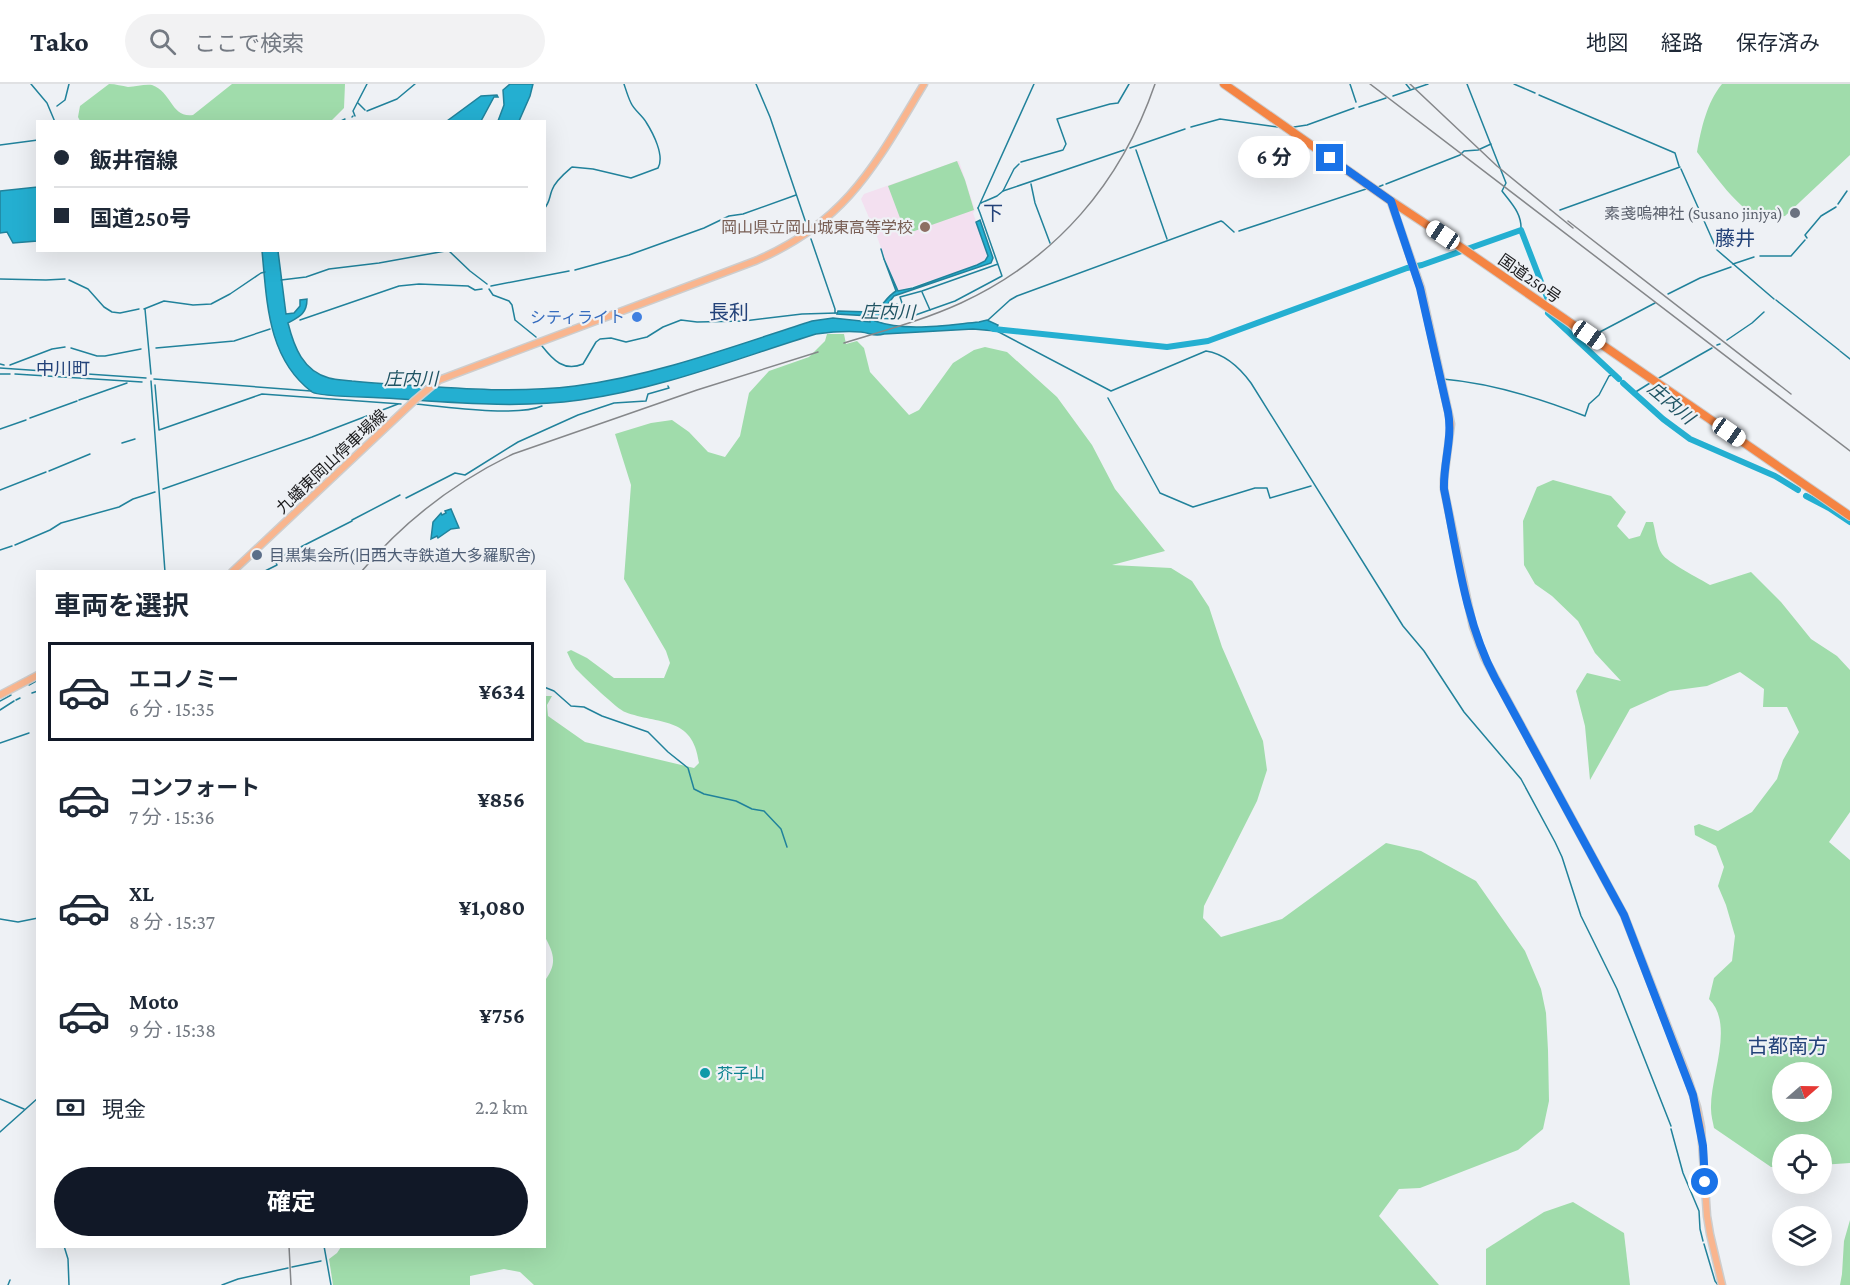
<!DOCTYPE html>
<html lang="ja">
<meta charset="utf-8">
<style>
body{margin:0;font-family:"Crimson Pro","Noto Sans JP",serif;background:#f2f2f3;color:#1f2937;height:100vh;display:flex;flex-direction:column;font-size:22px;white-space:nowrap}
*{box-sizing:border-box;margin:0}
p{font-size:20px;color:#747a83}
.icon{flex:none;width:33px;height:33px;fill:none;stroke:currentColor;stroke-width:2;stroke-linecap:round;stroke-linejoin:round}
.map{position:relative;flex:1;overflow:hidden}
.panel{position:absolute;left:36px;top:486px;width:510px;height:678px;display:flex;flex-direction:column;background:#fff;border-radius:0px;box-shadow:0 6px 24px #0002}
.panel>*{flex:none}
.guide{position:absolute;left:36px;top:36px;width:510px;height:132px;border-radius:0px;box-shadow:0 6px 24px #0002;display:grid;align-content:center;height:132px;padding:0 18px;background:#fff}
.needle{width:39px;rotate:70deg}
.tools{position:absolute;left:1772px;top:978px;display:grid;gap:12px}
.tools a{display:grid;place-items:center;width:60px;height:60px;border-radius:50%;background:#fff;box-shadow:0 6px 24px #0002;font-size:30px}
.end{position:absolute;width:27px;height:27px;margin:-14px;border:8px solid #1a73e8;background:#fff;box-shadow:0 0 0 3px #fff}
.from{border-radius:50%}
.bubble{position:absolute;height:42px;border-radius:21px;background:#fff;box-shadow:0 6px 24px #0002;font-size:20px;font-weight:700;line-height:42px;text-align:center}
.car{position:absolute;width:18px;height:36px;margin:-18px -9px;border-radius:8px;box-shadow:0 0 4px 2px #0007;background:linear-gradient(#fff 24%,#345 0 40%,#fff 0 76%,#345 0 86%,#fff 0)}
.guide b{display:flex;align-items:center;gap:21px;height:57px;font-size:22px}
.guide b+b{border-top:2px solid #e0e1e3}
.guide i{width:15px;height:15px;background:#1f2937}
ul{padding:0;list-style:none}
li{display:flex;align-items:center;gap:18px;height:99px;margin:0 12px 9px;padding:0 6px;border:3px solid transparent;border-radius:0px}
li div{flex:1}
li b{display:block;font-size:22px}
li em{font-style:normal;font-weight:700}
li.on{border-color:#111827}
li>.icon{width:54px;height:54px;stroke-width:1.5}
h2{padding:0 18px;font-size:27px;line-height:72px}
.pay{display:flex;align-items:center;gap:15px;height:66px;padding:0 18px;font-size:22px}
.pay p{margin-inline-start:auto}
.action{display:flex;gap:12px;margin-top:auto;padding:12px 18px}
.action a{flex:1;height:69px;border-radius:36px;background:#111827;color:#fff;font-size:24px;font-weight:700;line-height:69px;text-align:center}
header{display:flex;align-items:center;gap:36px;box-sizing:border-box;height:84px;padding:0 30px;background:#fff;border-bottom:2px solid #e0e1e3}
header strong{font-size:28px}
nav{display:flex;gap:33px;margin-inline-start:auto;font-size:21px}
.search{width:420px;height:54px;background:#f2f2f3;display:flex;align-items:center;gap:15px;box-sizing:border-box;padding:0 21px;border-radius:33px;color:#747a83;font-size:22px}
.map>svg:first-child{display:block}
.education{fill:#f3e0f0}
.green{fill:#a0dcab;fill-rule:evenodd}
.water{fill:#24afd1;stroke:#21829b;stroke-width:1.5}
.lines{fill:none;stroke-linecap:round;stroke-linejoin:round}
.stream{stroke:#21829b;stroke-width:1.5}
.river{stroke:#24afd1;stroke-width:6}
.major-casing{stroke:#cdcdcd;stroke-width:9}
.highway-casing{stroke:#cdcdcd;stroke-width:10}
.major{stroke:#f9b58e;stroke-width:6}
.highway{stroke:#f58443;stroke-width:8}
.rail{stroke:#85878a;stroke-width:1.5}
.route{stroke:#1a73e8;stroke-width:8}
.worship-dot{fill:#6b7280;stroke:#eef1f5;stroke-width:2}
.education-dot{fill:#8d6e63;stroke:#eef1f5;stroke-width:2}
.shop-dot{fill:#3f7fe0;stroke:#eef1f5;stroke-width:2}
.service-dot{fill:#5c6f8a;stroke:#eef1f5;stroke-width:2}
.culture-dot{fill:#0f9aa8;stroke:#eef1f5;stroke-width:2}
.labels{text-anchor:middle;stroke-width:4.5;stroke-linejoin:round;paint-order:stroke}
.worship-label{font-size:16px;fill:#5b616d;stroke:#eef1f5;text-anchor:end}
.education-label{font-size:16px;fill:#785e54;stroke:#eef1f5;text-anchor:end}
.street-label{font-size:16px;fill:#1a1a1c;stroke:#eef1f5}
.shop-label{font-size:16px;fill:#366cbe;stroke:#eef1f5;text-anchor:end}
.service-label{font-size:16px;fill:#4e5e75;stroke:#eef1f5;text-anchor:start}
.culture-label{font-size:16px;fill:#0d838f;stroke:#eef1f5;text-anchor:start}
.water-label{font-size:18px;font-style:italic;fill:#205463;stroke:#eef1f5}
.neighbourhood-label{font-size:18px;fill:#234279;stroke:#eef1f5}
.quarter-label{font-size:20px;fill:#234279;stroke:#eef1f5}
</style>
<header>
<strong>Tako</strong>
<div class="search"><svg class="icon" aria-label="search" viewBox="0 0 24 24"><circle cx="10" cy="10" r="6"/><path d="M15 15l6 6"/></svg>ここで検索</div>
<nav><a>地図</a><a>経路</a><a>保存済み</a></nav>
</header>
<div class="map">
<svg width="1850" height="1201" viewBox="0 0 1850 1201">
<rect width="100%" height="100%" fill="#eef1f5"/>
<!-- education -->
<path class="education" d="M957,77H959L975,126L973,129L987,167V174L983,178L971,184L897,207L876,150L861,115L864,110Z"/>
<!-- green -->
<g class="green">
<path d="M109,0C116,0 122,2 128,3C136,3 144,0 152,1C172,8 171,34 193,31L232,0H345L344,24L332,36L80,37L78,33L80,22Z"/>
<path d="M1722,0H1850V71L1785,132C1778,133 1769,136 1762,134C1741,130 1710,85 1697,68C1701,45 1707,18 1722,0Z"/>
<path d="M957,77L965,96L974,126L906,150L888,102Z"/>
<path d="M827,250H844L846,260L857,257L864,264L870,288L909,331L919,326L953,279L974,266L985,263L1007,268L1057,313L1092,361L1115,405L1165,467L1112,481L1171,484L1192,497L1209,523L1222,563L1263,657L1267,686L1257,717L1204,822L1203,834L1221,853L1282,835L1386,759L1421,767L1476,797L1525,867L1541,905L1546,929L1548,966L1549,1017L1543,1045L1518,1066L1420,1104L1399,1105L1379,1132L1439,1201H534L520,1188L504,1185L470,1192V1201H333L329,1175L337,1169L341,1163L544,1162V898C558,879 554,870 544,851L545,612H552L547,621L548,632L585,658L694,684L699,679C693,631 658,641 625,628C618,626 583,592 576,585C572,580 570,574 567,568L571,566L587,574L614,594H664L670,579L666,567L624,495L631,401L615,350L651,339L672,336L689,348L708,368L725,373L740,352L749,309L769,287L809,273L825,257Z"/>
<path d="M1553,396L1611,412L1626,428L1617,442L1629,455L1640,452L1646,438H1653C1656,448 1656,461 1662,470C1667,478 1700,495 1710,501L1751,488L1781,518L1811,555L1837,572L1850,586V728L1829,758L1850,776V1079L1821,1081V1060H1782V1083H1771L1714,1044C1713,1038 1711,1032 1711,1025C1710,992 1735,941 1709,915L1714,894L1732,877L1735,852L1726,821L1718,802L1724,783L1716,762L1695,751L1694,742L1699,740L1718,747L1752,728L1777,695L1783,676L1799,648L1787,623H1763L1764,605L1740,588L1707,602L1670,607L1630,625L1590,696L1585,642L1576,607L1587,589L1621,597L1595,569L1578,537L1552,512L1535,500L1524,481L1523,437L1537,403ZM1782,988H1821V1028H1782Z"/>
<path d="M1573,1118L1624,1149L1630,1201H1486V1165L1544,1128Z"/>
<path d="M1850,1136V1201H1840L1842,1190L1844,1157Z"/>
</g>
<!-- water -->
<g class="water">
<path d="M510,0H533L530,12L519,37H498L504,21L503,6Z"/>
<path d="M497,11L498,13H494L481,37H447L481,12Z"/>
<path d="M37,103V157L13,159L7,148L0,149V107Z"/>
<path d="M980,136L993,174L991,179L894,212L875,237C906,248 946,241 979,238L987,236L998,241L995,247L973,245L884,250C873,253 871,249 861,248C846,247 831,248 816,250C738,274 661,305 580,316C515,325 449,318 384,314C372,313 319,313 312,308C267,274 267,217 262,167H278L286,230L294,229L300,222V216L307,215C307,230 299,233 288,239C294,263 303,287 329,294C336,296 345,296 352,297C370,299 388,300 406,301C463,305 519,309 575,302C657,291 734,262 812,237L833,234L870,238V232L837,230L838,227L869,228L867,231C882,227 883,215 896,207L884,175L898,207L913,204L977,181L985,177L988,172L976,138Z"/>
<path d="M451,425L459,444L451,445L438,454L437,452L431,455L433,438L441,429L442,431L446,429L445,427Z"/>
</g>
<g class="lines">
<!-- stream -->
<g class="stream">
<path d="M31,0L47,19L55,38"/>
<path d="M756,0L770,33L807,142"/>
<path d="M1350,0L1356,18"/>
<path d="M1406,0L1410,5"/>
<path d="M1467,0L1506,99L1502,107C1511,119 1522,129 1521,146"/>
<path d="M1514,0L1535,9"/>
<path d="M1539,11L1675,69L1679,82"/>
<path d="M1393,12L1428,0"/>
<path d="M358,19L365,26"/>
<path d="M57,22L65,16L69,0"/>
<path d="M1359,23L1386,14"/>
<path d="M367,27L397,15L415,0"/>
<path d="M355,32L353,27L367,0"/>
<path d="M352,33L353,32"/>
<path d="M339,38L345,35"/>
<path d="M1191,43L1220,35L1278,43"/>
<path d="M1294,43L1307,41L1354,24"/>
<path d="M0,61L38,56"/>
<path d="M1130,64L1185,45"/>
<path d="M1136,66L1167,155"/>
<path d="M1021,78L1063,66L1066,60L1057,35L1110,20L1118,19L1129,0"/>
<path d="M1681,85L1717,166L1774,215"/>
<path d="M1031,100L1035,119L1050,159"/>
<path d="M1386,100L1460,71L1464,67L1478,66L1491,60"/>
<path d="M1378,103L1383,101"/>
<path d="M1003,107L1014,85L1019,80"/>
<path d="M981,119L997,112L1003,107L1124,66"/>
<path d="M1838,120L1847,107"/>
<path d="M978,124L1034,0"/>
<path d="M978,124L980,129L1002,192L955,217L907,234L900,213L922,207L998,180"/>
<path d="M544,125C550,118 549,114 552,106C555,97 565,89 572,83L593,85L631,94L658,84C665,72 653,49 646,38C642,31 634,26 631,19C628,13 626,6 624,0"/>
<path d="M1560,126L1680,83"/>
<path d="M1239,147L1366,105"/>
<path d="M1807,154L1805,151L1821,132L1836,123"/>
<path d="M811,155L835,225V229"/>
<path d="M881,165L884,175"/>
<path d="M449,167L470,187L487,200"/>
<path d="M1760,172H1791L1805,156"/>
<path d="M1733,180L1754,173"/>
<path d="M575,186L629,171L704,144L729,132L743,130L796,111"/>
<path d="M0,195L46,196L65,195"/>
<path d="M69,196L88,205L104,223L112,228L120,229L139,225"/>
<path d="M281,196L306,193L329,185L379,179L451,166"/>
<path d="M491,202L569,187"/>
<path d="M489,205L493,211L509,217L512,221L515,236L536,253"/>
<path d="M922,208L930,226"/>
<path d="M1668,210L1700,194L1731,183"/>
<path d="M1776,216L1839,266"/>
<path d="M144,225L164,217L193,221L211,220L230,210L261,189L265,188"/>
<path d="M145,225L151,290"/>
<path d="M874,234L895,235L903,233L897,220"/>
<path d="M300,236L399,202L419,200L468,202L475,206L482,205"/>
<path d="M988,236L1010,216L1017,212L1221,137L1223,138L1234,148"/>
<path d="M995,246L1111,307L1206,267C1225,270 1240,284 1251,299L1403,542L1424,567L1464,628L1521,695L1555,758L1562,773L1581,832L1617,905L1671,1042"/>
<path d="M1596,250L1655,219"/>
<path d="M1727,256L1752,239L1764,228"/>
<path d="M1584,261L1586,259"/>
<path d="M1717,261L1720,260"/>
<path d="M542,262C553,276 564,288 583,280L596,258L600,255L611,254L626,258L647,253L663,243L681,236L697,238L744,237L802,230L837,229"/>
<path d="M71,264L97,272H105L141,265"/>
<path d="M156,264L234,257L270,245"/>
<path d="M1840,267L1850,275"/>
<path d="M0,280L4,281"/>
<path d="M10,281L52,265L65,263"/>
<path d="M0,284L146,294"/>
<path d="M0,290H10"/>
<path d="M15,290L142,298"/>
<path d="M1659,294L1712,264"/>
<path d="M154,295L311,307"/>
<path d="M1443,295C1490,299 1542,315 1585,332L1589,320L1599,311L1609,292L1614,290"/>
<path d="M151,297L165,488"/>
<path d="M155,301L159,346L262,310L401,320"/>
<path d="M1634,309L1650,299"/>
<path d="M1108,314L1160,409L1193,423L1255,404H1267L1270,414L1311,402"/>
<path d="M79,316L127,299"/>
<path d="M416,320C446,323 517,333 542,322"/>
<path d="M30,334L77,317"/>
<path d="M0,345L26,336"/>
<path d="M122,359L135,355"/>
<path d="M49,387L90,370"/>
<path d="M163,405L312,353L398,320"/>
<path d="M0,406L46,388"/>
<path d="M406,414L455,389L465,391L518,358L578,331L614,319L646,317L648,310L669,304L668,302"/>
<path d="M15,461L50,446L61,439L119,423L133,415L155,408"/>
<path d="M0,466L12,462"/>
<path d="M263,488L277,481L275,476L352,437V436L400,411"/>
<path d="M29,601L38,596"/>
<path d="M544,603L554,607L571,622L584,623L602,632L648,648L668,668L688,684L694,705L704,710L736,717L752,725L764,727L781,745L787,763"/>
<path d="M32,609L38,607"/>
<path d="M16,616L20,614"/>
<path d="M0,617L11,611"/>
<path d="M0,626L14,617"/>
<path d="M0,659L29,649"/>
<path d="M0,835L18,838L38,834"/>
<path d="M0,1015L24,1025"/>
<path d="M1671,1045L1683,1089L1699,1127L1700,1145L1703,1157"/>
<path d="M0,1048L38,1014"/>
<path d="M1704,1160L1715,1197L1718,1201"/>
<path d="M64,1162L68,1175L69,1201"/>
<path d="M324,1162L331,1201"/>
<path d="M292,1183L321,1177"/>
<path d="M8,1201L10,1196"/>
<path d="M222,1201L238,1195L288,1184"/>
</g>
<!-- river -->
<g class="river">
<path d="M1548,229L1619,295"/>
<path d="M988,242L994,245L1167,263L1208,257L1407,184L1422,181L1521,146L1548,216"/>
<path d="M1623,299L1663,335L1690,355L1775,392L1798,406"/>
<path d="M1806,412L1829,424L1850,438"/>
</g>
<!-- major casing -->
<g class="major-casing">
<g id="major">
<path d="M1391,118L1421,204L1451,340L1444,395V405L1473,543L1484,573L1624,831L1687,992L1697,1023L1701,1043L1707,1132L1710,1150L1722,1201"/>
<path d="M232,488L414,317L439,296L755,177C847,138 875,81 924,0"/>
<path d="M0,611L38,591"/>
</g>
</g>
<!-- highway casing -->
<g class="highway-casing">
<path id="highway" d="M1224,0L1391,117L1462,164L1850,432"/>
</g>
<!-- major -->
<use href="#major" class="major"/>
<!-- highway -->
<use href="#highway" class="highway"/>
<!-- rail -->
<g class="rail">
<path d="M1370,0L1850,367"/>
<path d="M1410,0L1497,82L1573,144"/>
<path d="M1568,137L1791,310"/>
<path d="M844,259C883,247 924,236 961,219C1056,175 1121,99 1155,0"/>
<path d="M361,488C404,437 453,399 513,370L697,306L818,268"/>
<path d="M289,1162L291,1201"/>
</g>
</g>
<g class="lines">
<!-- route -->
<path class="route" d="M1330,74L1391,117L1420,204L1448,328C1453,354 1443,379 1444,405C1457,468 1465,537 1495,594L1624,831L1693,1011L1703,1062L1705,1098"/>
</g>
<!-- markers -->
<circle class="worship-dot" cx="1795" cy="129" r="6"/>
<circle class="education-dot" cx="925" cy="143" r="6"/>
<circle class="shop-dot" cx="637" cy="233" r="6"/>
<circle class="service-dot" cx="257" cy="471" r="6"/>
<circle class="culture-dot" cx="705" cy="989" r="6"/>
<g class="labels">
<!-- worship labels -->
<g class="worship-label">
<text x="1783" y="135">素戔嗚神社 (Susano jinjya)</text>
</g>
<!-- education labels -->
<g class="education-label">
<text x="913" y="149">岡山県立岡山城東高等学校</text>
</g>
<!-- street labels -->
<g class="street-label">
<text transform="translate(1530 194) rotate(35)" y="6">国道250号</text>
<text transform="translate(331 377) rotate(-43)" y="6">九蟠東岡山停車場線</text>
</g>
<!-- shop labels -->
<g class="shop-label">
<text x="625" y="239">シティライト</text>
</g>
<!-- service labels -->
<g class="service-label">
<text x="269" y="477">目黒集会所(旧西大寺鉄道大多羅駅舎)</text>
</g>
<!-- culture labels -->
<g class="culture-label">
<text x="717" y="995">芥子山</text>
</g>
<!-- water labels -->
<g class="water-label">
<text transform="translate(888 228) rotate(1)" y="6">庄内川</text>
<text x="411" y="301">庄内川</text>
<text transform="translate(1671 319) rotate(40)" y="6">庄内川</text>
</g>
<!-- neighbourhood labels -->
<g class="neighbourhood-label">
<text x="63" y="291">中川町</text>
</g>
<!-- quarter labels -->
<g class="quarter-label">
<text x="993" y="136">下</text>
<text x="1735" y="161">藤井</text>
<text x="729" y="235">長利</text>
<text x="1788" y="969">古都南方</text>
</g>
</g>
</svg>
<div class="tools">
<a><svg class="needle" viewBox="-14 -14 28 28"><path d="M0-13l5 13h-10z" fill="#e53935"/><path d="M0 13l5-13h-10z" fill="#747a83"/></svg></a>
<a><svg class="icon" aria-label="locate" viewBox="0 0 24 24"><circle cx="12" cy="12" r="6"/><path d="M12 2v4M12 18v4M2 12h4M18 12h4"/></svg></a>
<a><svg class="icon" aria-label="layers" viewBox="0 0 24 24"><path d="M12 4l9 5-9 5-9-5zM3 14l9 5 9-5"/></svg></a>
</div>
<i class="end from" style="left:1705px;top:1098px"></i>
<i class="end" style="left:1330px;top:74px"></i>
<div class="bubble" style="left:1238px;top:52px;width:72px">6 分</div>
<i class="car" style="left:1443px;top:151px;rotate:304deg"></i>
<i class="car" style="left:1589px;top:251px;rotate:125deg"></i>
<i class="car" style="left:1729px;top:348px;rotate:125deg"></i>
<div class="guide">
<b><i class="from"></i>飯井宿線</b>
<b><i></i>国道250号</b>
</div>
<section class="panel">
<h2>車両を選択</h2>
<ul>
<li class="on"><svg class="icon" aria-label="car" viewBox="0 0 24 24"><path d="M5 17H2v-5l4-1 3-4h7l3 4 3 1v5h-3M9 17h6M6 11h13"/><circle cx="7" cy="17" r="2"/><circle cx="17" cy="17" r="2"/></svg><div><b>エコノミー</b><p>6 分 · 15:35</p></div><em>¥634</em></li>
<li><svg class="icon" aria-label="car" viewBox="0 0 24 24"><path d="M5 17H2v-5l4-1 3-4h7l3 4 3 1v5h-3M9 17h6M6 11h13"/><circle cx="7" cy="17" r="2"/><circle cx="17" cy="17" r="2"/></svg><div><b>コンフォート</b><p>7 分 · 15:36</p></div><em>¥856</em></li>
<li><svg class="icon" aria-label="car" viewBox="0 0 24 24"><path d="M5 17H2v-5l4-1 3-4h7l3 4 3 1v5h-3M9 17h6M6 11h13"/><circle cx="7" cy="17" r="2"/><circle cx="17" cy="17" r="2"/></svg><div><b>XL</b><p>8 分 · 15:37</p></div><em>¥1,080</em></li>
<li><svg class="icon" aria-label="car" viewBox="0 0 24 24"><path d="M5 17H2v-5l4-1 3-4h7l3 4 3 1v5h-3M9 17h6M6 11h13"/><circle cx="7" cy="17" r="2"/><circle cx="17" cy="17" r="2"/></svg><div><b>Moto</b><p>9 分 · 15:38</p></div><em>¥756</em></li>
</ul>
<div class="pay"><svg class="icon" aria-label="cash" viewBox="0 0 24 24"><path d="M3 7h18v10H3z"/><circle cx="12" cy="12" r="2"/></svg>現金<p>2.2 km</p></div>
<div class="action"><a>確定</a></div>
</section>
</div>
